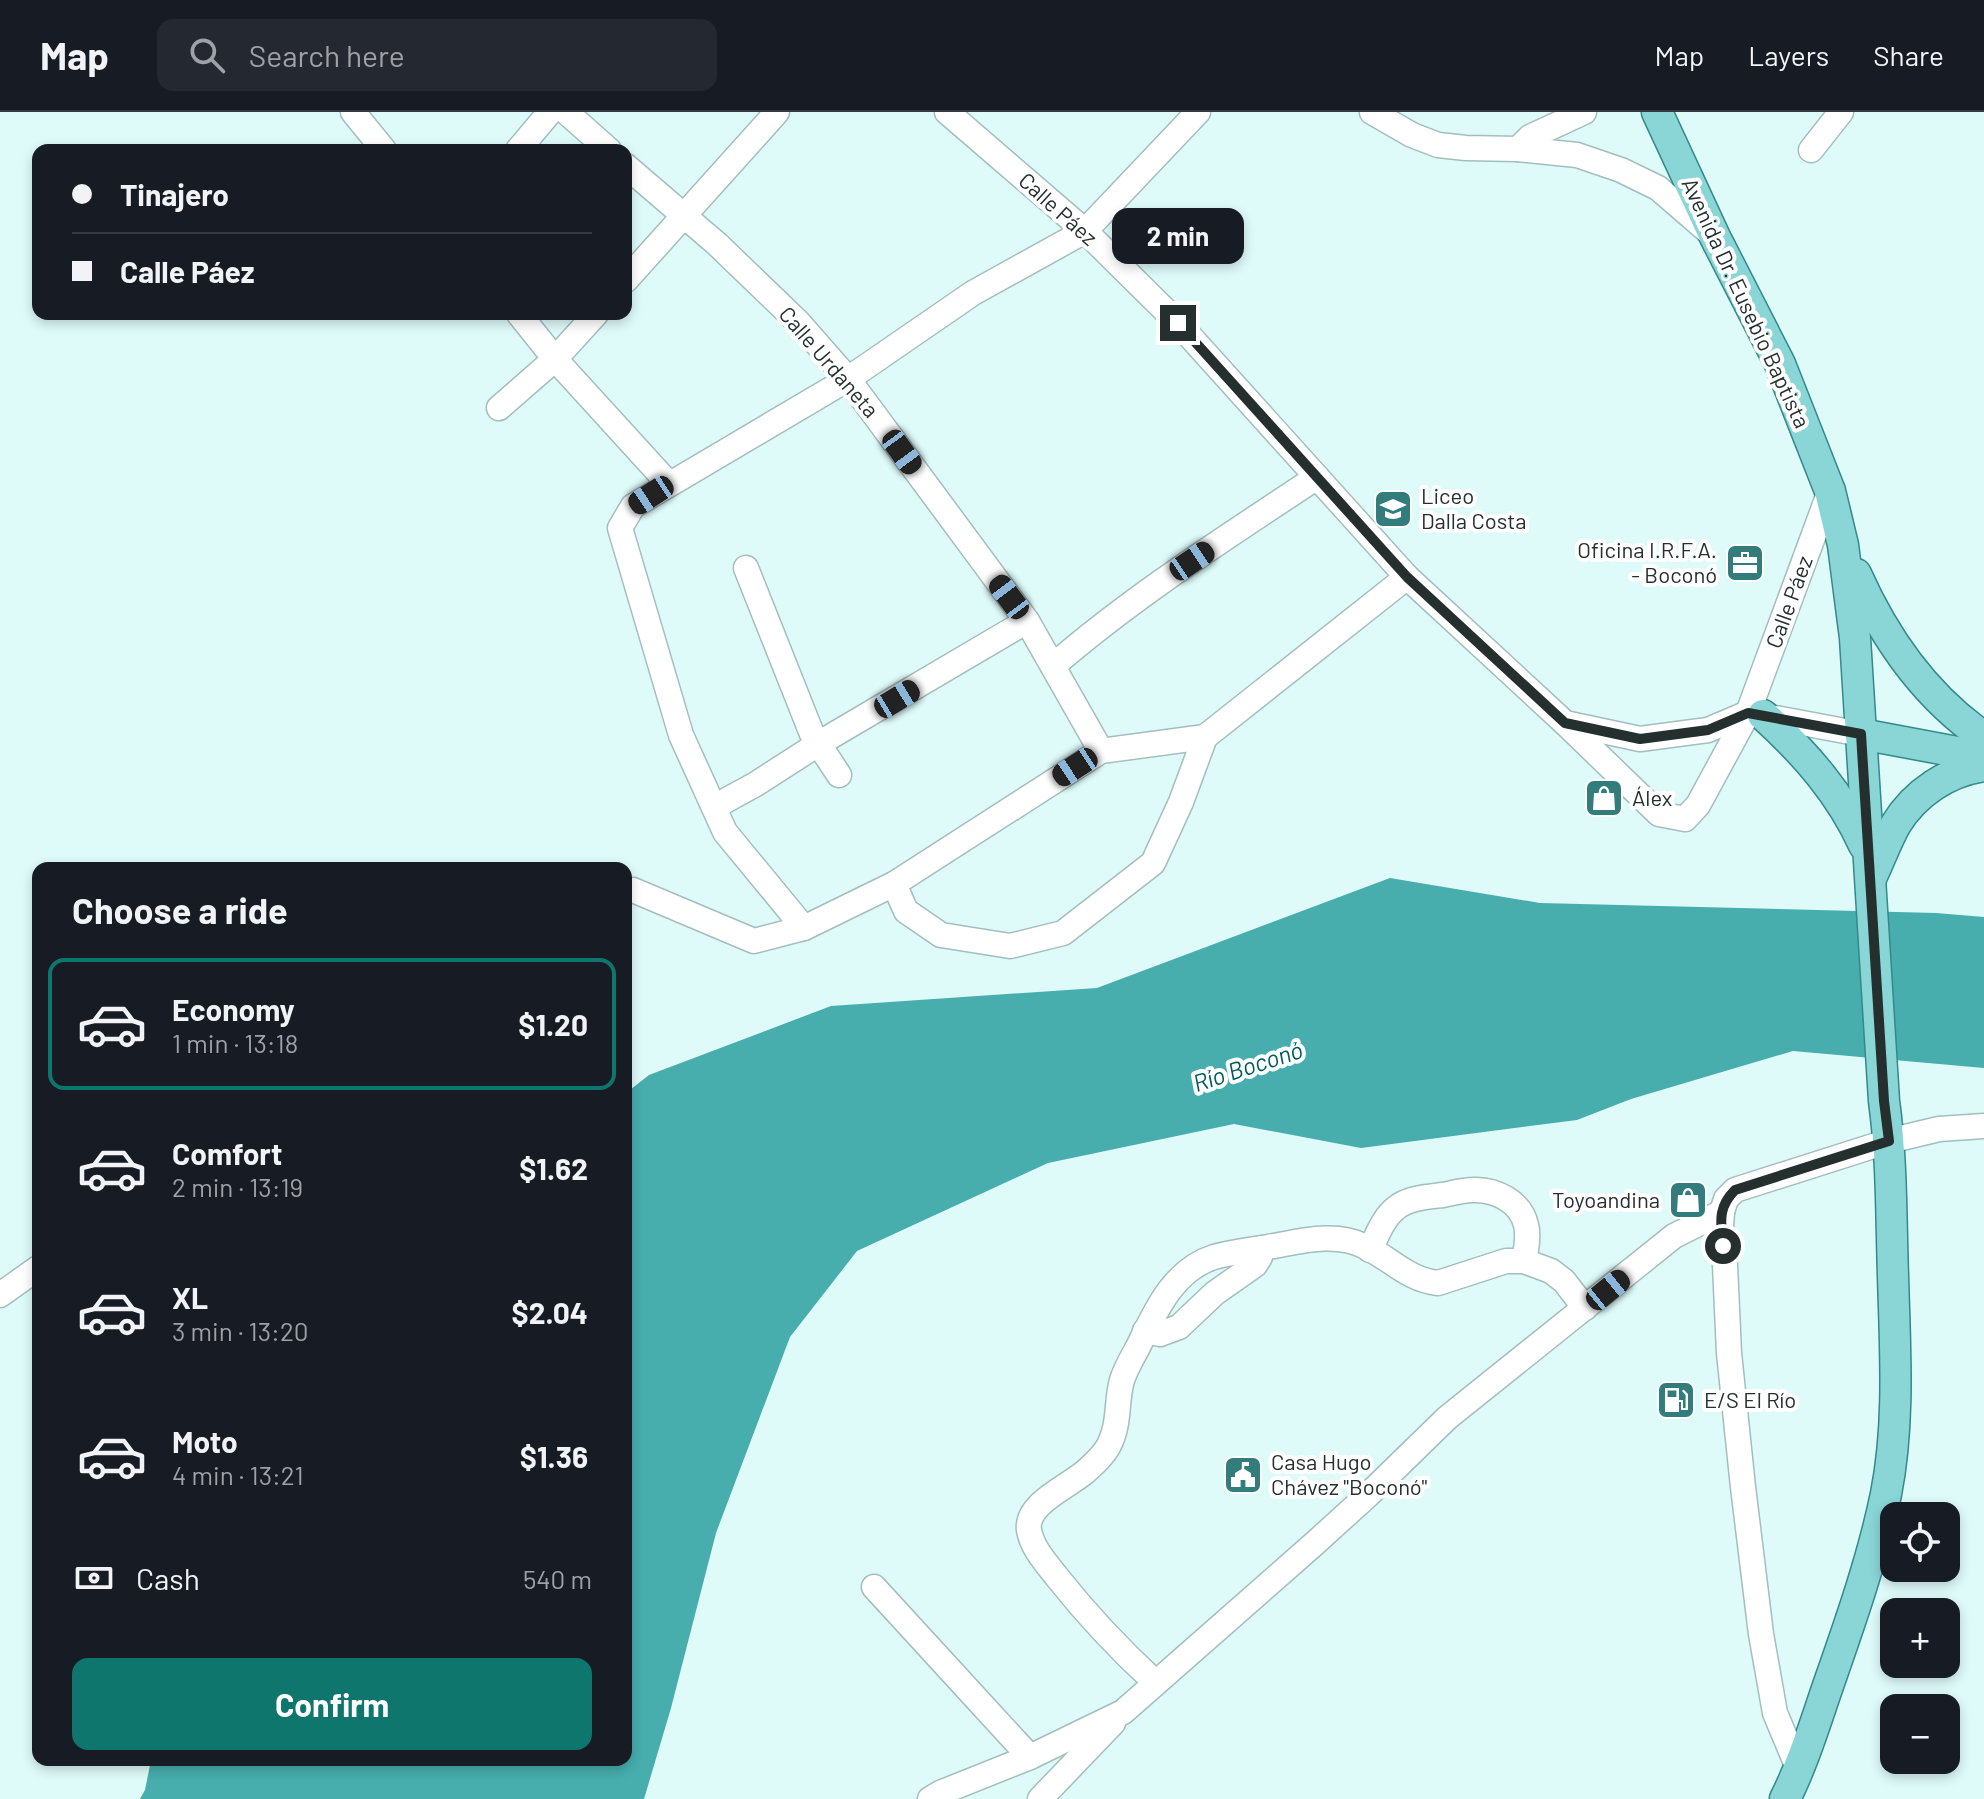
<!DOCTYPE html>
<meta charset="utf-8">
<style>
body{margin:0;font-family:Barlow,sans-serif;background:#242831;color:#f1f3f6;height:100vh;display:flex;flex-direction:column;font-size:30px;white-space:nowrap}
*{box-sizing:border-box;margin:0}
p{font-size:26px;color:#9ea1a6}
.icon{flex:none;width:44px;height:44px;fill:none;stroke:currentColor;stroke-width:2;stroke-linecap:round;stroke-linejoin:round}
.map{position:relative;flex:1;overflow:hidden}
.drawer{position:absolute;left:32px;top:750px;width:600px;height:904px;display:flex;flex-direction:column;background:#171b24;border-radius:16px;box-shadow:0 4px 12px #0003}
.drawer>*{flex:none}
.top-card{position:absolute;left:32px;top:32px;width:600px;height:176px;border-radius:16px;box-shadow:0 4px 12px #0003;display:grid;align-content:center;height:176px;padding:0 40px;background:#171b24}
.tools{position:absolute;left:1880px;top:1390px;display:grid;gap:16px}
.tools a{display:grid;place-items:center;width:80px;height:80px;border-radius:16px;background:#171b24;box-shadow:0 4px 12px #0003;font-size:40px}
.end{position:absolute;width:36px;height:36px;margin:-18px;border:10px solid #242f2e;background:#fff;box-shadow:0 0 0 4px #fff}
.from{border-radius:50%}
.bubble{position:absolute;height:56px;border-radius:16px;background:#171b24;box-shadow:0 4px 12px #0003;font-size:26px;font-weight:700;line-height:56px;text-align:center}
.car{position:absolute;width:24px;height:48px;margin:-24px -12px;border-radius:10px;box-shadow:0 0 6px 2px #0007;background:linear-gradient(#222 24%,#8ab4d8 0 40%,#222 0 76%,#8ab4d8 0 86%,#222 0)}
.top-card b{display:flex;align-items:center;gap:28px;height:76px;font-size:30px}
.top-card b+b{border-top:2px solid #363941}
.top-card i{width:20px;height:20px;background:#f1f3f6}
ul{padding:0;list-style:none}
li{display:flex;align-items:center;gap:24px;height:132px;margin:0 16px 12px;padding:0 24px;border:4px solid transparent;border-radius:16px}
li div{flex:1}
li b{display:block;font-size:30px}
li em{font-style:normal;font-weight:700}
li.active{border-color:#0f766e}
li>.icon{width:72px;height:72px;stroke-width:1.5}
h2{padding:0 40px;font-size:36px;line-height:96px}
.pay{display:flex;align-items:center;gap:20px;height:88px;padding:0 40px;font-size:30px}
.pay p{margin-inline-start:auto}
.button{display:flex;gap:16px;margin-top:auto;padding:16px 40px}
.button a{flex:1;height:92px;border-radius:16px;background:#0f766e;color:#fff;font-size:32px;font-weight:700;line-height:92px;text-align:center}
header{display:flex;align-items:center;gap:48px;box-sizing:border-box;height:112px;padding:0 40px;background:#171b24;border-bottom:2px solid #363941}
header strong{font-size:38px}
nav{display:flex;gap:44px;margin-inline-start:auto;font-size:28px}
.search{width:560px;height:72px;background:#242831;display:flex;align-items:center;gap:20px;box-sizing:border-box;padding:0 28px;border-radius:16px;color:#9ea1a6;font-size:30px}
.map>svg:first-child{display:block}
.water{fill:#47adad}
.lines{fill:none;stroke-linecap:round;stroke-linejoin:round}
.minor-casing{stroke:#a3bebd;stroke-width:27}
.major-casing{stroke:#348989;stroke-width:33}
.minor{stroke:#fff;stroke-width:24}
.major{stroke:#8ad5d6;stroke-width:30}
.route{stroke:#242f2e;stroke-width:10}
.labels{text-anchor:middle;stroke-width:8;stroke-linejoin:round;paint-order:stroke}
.street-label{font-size:22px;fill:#242f2e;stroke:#fff}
.poi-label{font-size:22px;fill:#242f2e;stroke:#fff;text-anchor:start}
.water-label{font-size:24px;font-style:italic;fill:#005c5c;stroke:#fff}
</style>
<header>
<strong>Map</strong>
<div class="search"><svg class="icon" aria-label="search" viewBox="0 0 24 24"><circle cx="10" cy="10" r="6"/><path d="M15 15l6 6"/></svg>Search here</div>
<nav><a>Map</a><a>Layers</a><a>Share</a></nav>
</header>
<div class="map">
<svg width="1984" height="1687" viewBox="0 0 1984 1687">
<rect width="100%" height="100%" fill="#defbfa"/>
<!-- water -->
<path class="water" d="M1390,766L1540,791L1936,801L1984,805V956L1793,939L1631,987L1577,1008L1361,1036L1234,1012L1048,1051L857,1139L790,1225L716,1421L671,1596L644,1687H140L145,1678L151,1648H626V981L649,963L831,894L1097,876Z"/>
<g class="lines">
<!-- minor casing -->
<g class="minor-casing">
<g id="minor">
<path d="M353,0L384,38"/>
<path d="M566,0L609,38"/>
<path d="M947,0L1085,119L1178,211L1407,465L1565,611L1640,627L1708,618L1748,601L1861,622"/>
<path d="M1372,0L1412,23L1438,33L1466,36L1518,37L1577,43L1621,58L1658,76L1710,121"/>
<path d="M1518,37L1530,25L1584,0"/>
<path d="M518,38L550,0"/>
<path d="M1811,38L1841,0"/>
<path d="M626,54L717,132L798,210L848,267L1027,509L1101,639"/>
<path d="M626,168L777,0"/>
<path d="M519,202L555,247L669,372"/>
<path d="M499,296L555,247L596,202"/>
<path d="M746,456L812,622L839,663"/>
<path d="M1053,554C1135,483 1227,425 1317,365"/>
<path d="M1565,611L1659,702L1685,707L1698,693L1748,601L1830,379"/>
<path d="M714,695L756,672L818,632L1027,509"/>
<path d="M894,772L906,799L941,823L1010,834L1063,821L1153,751L1181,690L1205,625"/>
<path d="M626,779L633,778L754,829L804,816L894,772L1101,639L1205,625L1407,465"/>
<path d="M804,816L725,720L681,623L620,416L633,394L848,267L973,181L1085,119L1198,0"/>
<path d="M1370,1138C1377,1124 1383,1106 1396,1096C1408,1086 1427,1085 1443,1083C1453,1081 1463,1078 1473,1078C1496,1077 1521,1090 1526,1113C1529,1124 1526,1138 1524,1149"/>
<path d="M0,1183L38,1156"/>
<path d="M1145,1219L1160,1222L1179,1215L1215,1181L1255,1153L1260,1145L1262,1136"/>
<path d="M874,1475L1030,1645L940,1681L930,1687"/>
<path d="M1156,1571C1120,1538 1087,1503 1057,1465C1046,1451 1032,1436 1029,1418C1025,1392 1069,1374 1085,1360C1094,1352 1104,1343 1109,1333C1120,1312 1116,1289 1122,1268C1126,1256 1132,1246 1138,1235C1155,1200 1173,1158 1214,1145C1232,1140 1250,1138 1268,1135C1298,1130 1334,1119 1364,1134C1390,1146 1408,1168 1438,1171L1506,1149H1524L1551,1159L1564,1169L1585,1196"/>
<path d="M1030,1645L1123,1600L1314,1432L1368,1383L1447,1306L1674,1124L1722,1100"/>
<path d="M1799,1658L1775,1601L1761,1522L1743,1375L1729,1241L1725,1153L1721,1115L1722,1100L1726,1087L1735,1078L1889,1029L1939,1017L1984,1014"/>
<path d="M1040,1687L1113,1611"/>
</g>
</g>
<!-- major casing -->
<g class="major-casing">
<g id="major">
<path d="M1657,0L1715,125L1780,252L1830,379L1843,433L1855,526L1884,989C1892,1047 1891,1106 1893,1164C1895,1237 1900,1311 1886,1382C1873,1445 1851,1508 1830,1568C1816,1608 1804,1649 1785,1687"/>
<path d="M1856,462C1884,525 1926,585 1984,625"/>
<path d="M1763,603C1805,641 1841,682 1864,733"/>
<path d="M1861,622L1984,645"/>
<path d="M1872,764C1880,747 1887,728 1896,712C1915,681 1948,659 1984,654"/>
</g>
</g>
<!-- minor -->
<use href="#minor" class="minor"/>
<!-- major -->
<use href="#major" class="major"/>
</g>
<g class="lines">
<!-- route -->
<path class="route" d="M1178,211L1407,465L1565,611L1640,627L1708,618L1748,601L1861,622L1884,989L1889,1029L1735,1078C1717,1096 1721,1111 1723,1134"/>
</g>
<!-- icons -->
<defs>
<g id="school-square" transform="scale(2)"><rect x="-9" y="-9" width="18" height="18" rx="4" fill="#327c7c" stroke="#fff"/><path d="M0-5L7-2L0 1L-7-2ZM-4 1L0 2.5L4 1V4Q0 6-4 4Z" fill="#fff"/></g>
<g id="office-square" transform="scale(2)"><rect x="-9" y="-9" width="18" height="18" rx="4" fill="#327c7c" stroke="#fff"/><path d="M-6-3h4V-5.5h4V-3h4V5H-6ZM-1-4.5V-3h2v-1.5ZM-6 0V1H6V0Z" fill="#fff"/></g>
<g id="shop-square" transform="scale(2)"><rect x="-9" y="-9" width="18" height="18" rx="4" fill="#327c7c" stroke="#fff"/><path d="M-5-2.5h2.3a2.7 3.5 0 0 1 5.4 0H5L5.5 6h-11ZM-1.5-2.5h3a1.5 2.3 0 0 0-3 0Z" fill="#fff"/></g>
<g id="fuel-square" transform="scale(2)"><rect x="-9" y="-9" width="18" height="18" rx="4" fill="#327c7c" stroke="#fff"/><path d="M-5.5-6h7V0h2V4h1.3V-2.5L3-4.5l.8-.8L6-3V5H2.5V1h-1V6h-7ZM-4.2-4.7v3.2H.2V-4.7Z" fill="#fff"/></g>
<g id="civic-square" transform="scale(2)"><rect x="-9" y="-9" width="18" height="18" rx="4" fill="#327c7c" stroke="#fff"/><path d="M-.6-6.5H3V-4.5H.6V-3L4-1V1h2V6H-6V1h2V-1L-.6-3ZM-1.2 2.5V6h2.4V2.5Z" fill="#fff"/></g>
</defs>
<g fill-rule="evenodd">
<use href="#school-square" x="1393" y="397"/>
<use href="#office-square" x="1745" y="451"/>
<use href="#shop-square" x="1604" y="686"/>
<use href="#shop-square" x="1688" y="1088"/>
<use href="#fuel-square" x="1676" y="1288"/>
<use href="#civic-square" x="1243" y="1363"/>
</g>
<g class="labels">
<!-- street labels -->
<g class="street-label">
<text transform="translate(1058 97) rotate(42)" y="8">Calle Páez</text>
<text transform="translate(1746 191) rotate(65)" y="8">Avenida Dr. Eusebio Baptista</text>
<text transform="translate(829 250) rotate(49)" y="8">Calle Urdaneta</text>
<text transform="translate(1789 490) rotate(-70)" y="8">Calle Páez</text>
</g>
<!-- poi labels -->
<g class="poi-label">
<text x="1421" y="392">Liceo<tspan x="1421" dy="25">Dalla Costa</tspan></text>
<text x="1717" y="446" text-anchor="end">Oficina I.R.F.A.<tspan x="1717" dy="25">- Boconó</tspan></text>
<text x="1632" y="694">Álex</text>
<text x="1660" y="1096" text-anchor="end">Toyoandina</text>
<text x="1704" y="1296">E/S El Río</text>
<text x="1271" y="1358">Casa Hugo<tspan x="1271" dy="25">Chávez "Boconó"</tspan></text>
</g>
<!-- water labels -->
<g class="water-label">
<text transform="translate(1248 955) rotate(-18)" y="8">Río Boconó</text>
</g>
</g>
</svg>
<div class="tools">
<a><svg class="icon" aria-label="locate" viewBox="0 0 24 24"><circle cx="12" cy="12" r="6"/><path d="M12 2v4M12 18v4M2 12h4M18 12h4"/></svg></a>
<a>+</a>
<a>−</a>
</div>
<i class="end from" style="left:1723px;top:1134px"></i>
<i class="end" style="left:1178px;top:211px"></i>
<div class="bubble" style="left:1112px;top:96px;width:132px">2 min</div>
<i class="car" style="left:902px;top:340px;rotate:144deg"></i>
<i class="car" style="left:651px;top:383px;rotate:237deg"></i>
<i class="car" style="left:1192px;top:449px;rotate:56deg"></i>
<i class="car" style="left:1009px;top:485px;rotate:323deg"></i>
<i class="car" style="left:897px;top:587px;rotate:59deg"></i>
<i class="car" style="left:1075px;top:655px;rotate:237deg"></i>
<i class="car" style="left:1608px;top:1178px;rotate:51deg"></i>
<div class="top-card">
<b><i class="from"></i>Tinajero</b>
<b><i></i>Calle Páez</b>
</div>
<section class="drawer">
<h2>Choose a ride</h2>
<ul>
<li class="active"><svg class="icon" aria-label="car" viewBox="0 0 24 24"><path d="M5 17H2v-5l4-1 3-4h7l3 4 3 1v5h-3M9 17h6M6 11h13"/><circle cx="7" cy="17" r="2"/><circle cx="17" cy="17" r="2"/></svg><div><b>Economy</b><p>1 min · 13:18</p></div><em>$1.20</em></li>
<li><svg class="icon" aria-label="car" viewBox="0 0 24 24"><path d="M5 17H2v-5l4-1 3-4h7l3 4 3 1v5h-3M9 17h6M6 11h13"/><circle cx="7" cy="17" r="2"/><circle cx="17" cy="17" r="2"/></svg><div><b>Comfort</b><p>2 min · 13:19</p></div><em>$1.62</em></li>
<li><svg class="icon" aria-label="car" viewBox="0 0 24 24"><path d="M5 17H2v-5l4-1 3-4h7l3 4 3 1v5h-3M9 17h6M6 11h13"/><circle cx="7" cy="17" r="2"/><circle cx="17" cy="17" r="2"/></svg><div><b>XL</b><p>3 min · 13:20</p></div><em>$2.04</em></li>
<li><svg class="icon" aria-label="car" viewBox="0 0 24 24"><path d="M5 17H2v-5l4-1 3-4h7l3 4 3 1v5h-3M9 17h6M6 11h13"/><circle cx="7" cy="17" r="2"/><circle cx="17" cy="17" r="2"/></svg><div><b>Moto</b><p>4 min · 13:21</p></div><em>$1.36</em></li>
</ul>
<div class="pay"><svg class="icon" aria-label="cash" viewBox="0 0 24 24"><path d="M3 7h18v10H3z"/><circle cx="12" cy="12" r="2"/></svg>Cash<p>540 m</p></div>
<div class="button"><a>Confirm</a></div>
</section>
</div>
